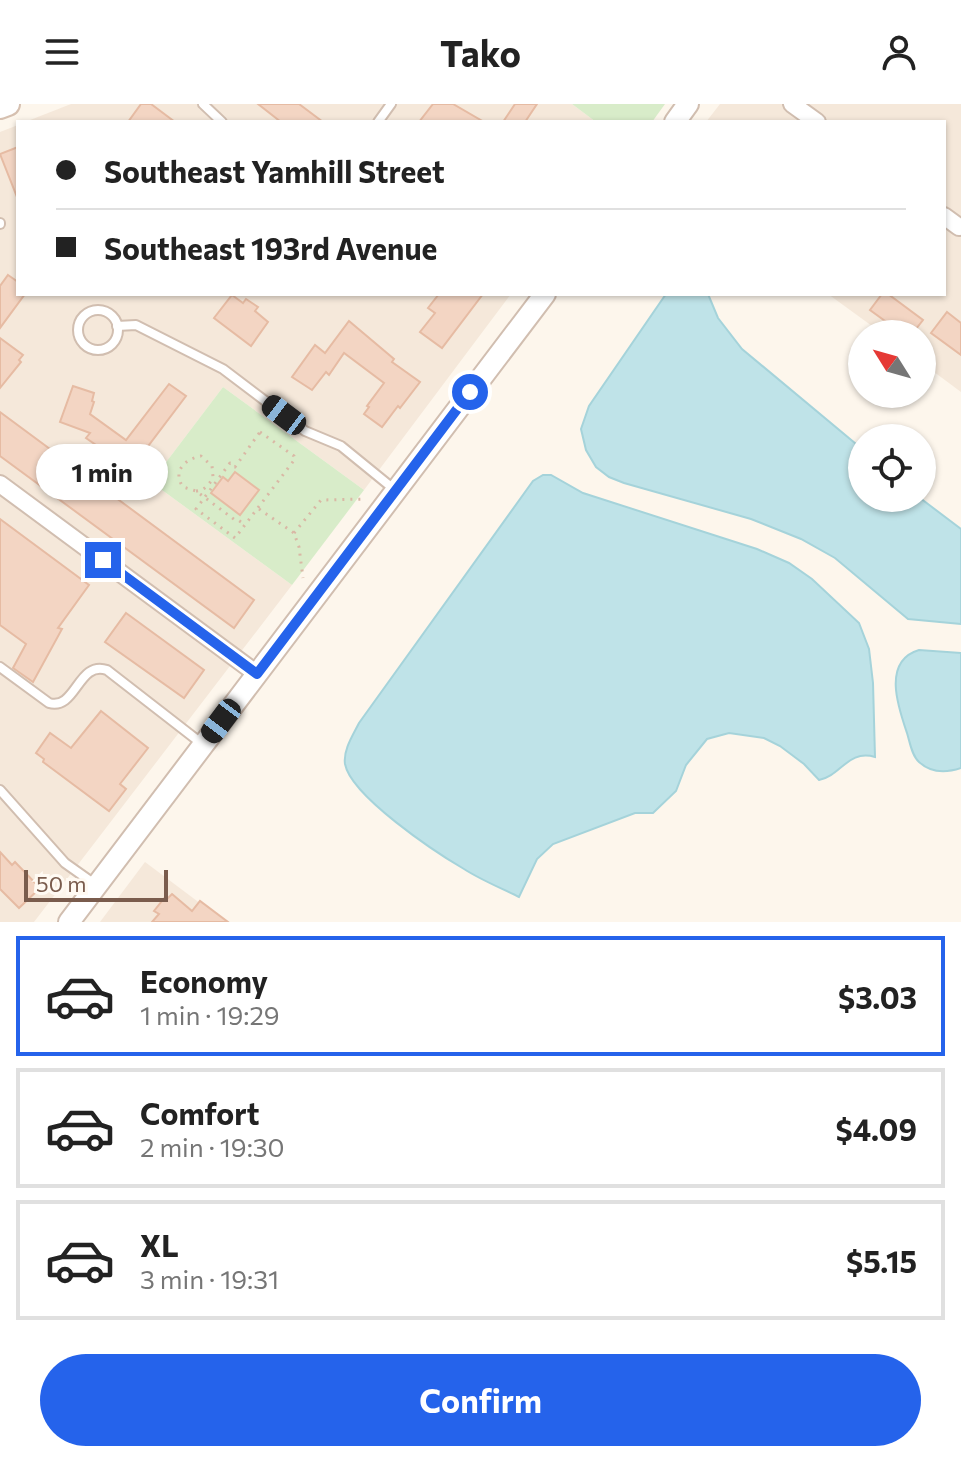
<!DOCTYPE html>
<meta charset="utf-8">
<style>
body{margin:0;font-family:Commissioner,sans-serif;background:#f2f2f2;color:#222;height:100vh;display:flex;flex-direction:column;font-size:30px;white-space:nowrap}
*{box-sizing:border-box;margin:0}
p{font-size:26px;color:#767676}
.icon{flex:none;width:44px;height:44px;fill:none;stroke:currentColor;stroke-width:2;stroke-linecap:round;stroke-linejoin:round}
.map{position:relative;height:818px;overflow:hidden}
.details{display:flex;flex-direction:column;background:#fff;flex:1}
.details>*{flex:none}
.banner{position:absolute;left:16px;top:16px;width:930px;height:176px;border-radius:0px;box-shadow:0 2px 6px #0004;display:grid;align-content:center;height:176px;padding:0 40px;background:#fff}
.needle{width:52px;rotate:307deg}
.buttons{position:absolute;left:848px;top:216px;display:grid;gap:16px}
.buttons a{display:grid;place-items:center;width:88px;height:88px;border-radius:50%;background:#fff;box-shadow:0 2px 6px #0004;font-size:40px}
.scale{position:absolute;left:24px;bottom:20px;width:144px;box-sizing:border-box;padding-left:8px;border:4px solid #7a5c4d;border-top:0;font-size:22px;line-height:28px;white-space:nowrap;color:#7a5c4d;-webkit-text-stroke:6px #fffaf3;paint-order:stroke}
.end{position:absolute;width:36px;height:36px;margin:-18px;border:10px solid #2563eb;background:#fff;box-shadow:0 0 0 4px #fff}
.from{border-radius:50%}
.bubble{position:absolute;height:56px;border-radius:28px;background:#fff;box-shadow:0 2px 6px #0004;font-size:26px;font-weight:700;line-height:56px;text-align:center}
.car{position:absolute;width:24px;height:48px;margin:-24px -12px;border-radius:10px;box-shadow:0 0 6px 2px #0007;background:linear-gradient(#222 24%,#8ab4d8 0 40%,#222 0 76%,#8ab4d8 0 86%,#222 0)}
.banner b{display:flex;align-items:center;gap:28px;height:76px;font-size:30px}
.banner b+b{border-top:2px solid #e0e0e0}
.banner i{width:20px;height:20px;background:#222}
ul{padding:14px 0 0;list-style:none}
li{display:flex;align-items:center;gap:24px;height:120px;margin:0 16px 12px;padding:0 24px;border:4px solid #e0e0e0;border-radius:0px}
li div{flex:1}
li b{display:block;font-size:30px}
li em{font-style:normal;font-weight:700}
li.selected{border-color:#2563eb}
li>.icon{width:72px;height:72px;stroke-width:1.5}
.button{display:flex;gap:16px;margin-top:auto;padding:16px 40px}
.button a{flex:1;height:92px;border-radius:48px;background:#2563eb;color:#fff;font-size:32px;font-weight:700;line-height:92px;text-align:center}
header{display:flex;justify-content:space-between;align-items:center;height:104px;padding:0 40px;background:#fff;font-size:36px;font-weight:700}
.map>svg:first-child{display:block}
.residential{fill:#f5e8da}
.green{fill:#d8ecc9}
.water{fill:#bfe3e8;stroke:#a5d3da;stroke-width:2}
.building{fill:#f3d5c3;stroke:#e6bba3;stroke-width:2}
.lines{fill:none;stroke-linecap:round;stroke-linejoin:round}
.service-casing{stroke:#d1beb0;stroke-width:12}
.minor-casing{stroke:#d1beb0;stroke-width:20}
.tertiary-casing{stroke:#d1beb0;stroke-width:24}
.secondary-casing{stroke:#d6c0b0;stroke-width:26}
.path{stroke:#d9b8a5;stroke-width:3;stroke-dasharray:2 6;stroke-linecap:butt}
.service{stroke:#fff;stroke-width:8}
.minor{stroke:#fff;stroke-width:16}
.tertiary{stroke:#fff;stroke-width:20}
.secondary{stroke:#fff;stroke-width:22}
.route{stroke:#2563eb;stroke-width:10}
</style>
<header><svg class="icon" aria-label="menu" viewBox="0 0 24 24"><path d="M4 6h16M4 12h16M4 18h16"/></svg>Tako<svg class="icon" aria-label="person" viewBox="0 0 24 24"><circle cx="12" cy="8" r="4"/><path d="M4 21q1-7 8-7t8 7"/></svg></header>
<div class="map">
<svg width="961" height="818" viewBox="0 0 961 818">
<rect width="100%" height="100%" fill="#fdf6ec"/>
<!-- residential -->
<g class="residential">
<path d="M71,0H572L596,18H25Z"/>
<path d="M720,0H961V288L922,259V230H883L828,190H944V18H706Z"/>
<path d="M18,21V190H511L364,386L223,283L151,378L292,481L34,818H0V28Z"/>
<path d="M145,758L225,818H100Z"/>
</g>
<!-- green -->
<g class="green">
<path d="M572,0H665L652,18H596Z"/>
<path d="M223,283L364,386L292,481L151,378Z"/>
</g>
<!-- water -->
<g class="water">
<path d="M666,190H708L718,214L742,245L862,345V394H920L961,425V520L908,515L835,454L801,435L751,415L624,379L609,373L596,363L586,346L581,325L589,302Z"/>
<path d="M543,371H551L583,389L757,445L789,459L812,475L859,519L869,545L873,579L875,653C848,645 841,672 819,676L804,660L780,642L764,634L729,629L707,635L686,661L676,687L653,709H635L553,740L537,755L519,793C501,784 481,776 464,765C435,748 351,692 345,660C343,646 353,631 359,619L533,377Z"/>
<path d="M919,546L961,549V664C946,669 931,669 919,658C912,652 910,639 907,629C898,603 882,557 919,546Z"/>
</g>
<!-- building -->
<g class="building">
<path d="M141,0H151L175,18H128Z"/>
<path d="M258,0H299L323,18H281Z"/>
<path d="M433,0H453L484,18H419Z"/>
<path d="M515,0H537L525,18H503Z"/>
<path d="M18,43V93H17L0,50Z"/>
<path d="M8,171L18,178V190H25L0,224V182Z"/>
<path d="M439,190H483L442,244L420,228L435,209L428,204Z"/>
<path d="M882,190H888L923,216L912,230H903L870,206Z"/>
<path d="M232,191L243,199L246,195L258,203L255,207L268,218L251,242L214,214Z"/>
<path d="M947,208L961,219V251L931,229Z"/>
<path d="M349,217L394,255L392,258L420,278L400,304L398,302L382,323L364,310L369,303L367,302L384,279L344,249L329,271L326,268L312,286L292,273L315,241L325,249Z"/>
<path d="M0,234L23,251L19,256L21,258L0,284Z"/>
<path d="M169,280L186,292L143,349L147,351L135,368L86,334L90,329L60,318L73,282L94,289L92,297L94,298L90,310L126,336Z"/>
<path d="M0,308L254,496L234,524L0,352Z"/>
<path d="M235,368L259,386L240,411L211,389L223,373L228,377Z"/>
<path d="M0,415L89,481L58,524L62,525L33,578L13,564L26,540L0,521Z"/>
<path d="M126,509L204,566L184,594L105,538Z"/>
<path d="M101,607L148,644L120,680L126,685L109,707L43,658L44,655L36,649L50,629L71,644Z"/>
<path d="M0,748L12,761L15,758L40,784L19,804L0,785Z"/>
<path d="M172,790L192,807L200,797L228,818H152L159,810L154,807L166,792L168,794Z"/>
</g>
<g class="lines">
<!-- service casing -->
<g class="service-casing">
<g id="service">
<path d="M203,0L222,18"/>
<path d="M378,18L391,0"/>
<path d="M0,119V120"/>
<circle cx="98" cy="226" r="20"/>
<path d="M117,222L136,221L223,265L305,327L341,342L395,386"/>
<path d="M0,563L49,599C76,607 78,556 107,566L201,639"/>
<path d="M0,686L65,759L96,781"/>
</g>
</g>
<!-- minor casing -->
<g class="minor-casing">
<g id="minor">
<path d="M792,0L817,18"/>
<path d="M944,112L959,123"/>
<path d="M0,380L257,570"/>
</g>
</g>
<!-- tertiary casing -->
<g class="tertiary-casing">
<g id="tertiary">
<path d="M675,18L688,0"/>
<path d="M69,818L545,190"/>
</g>
</g>
<!-- secondary casing -->
<g class="secondary-casing">
<path id="secondary" d="M0,3L8,0"/>
</g>
<!-- path -->
<g class="path">
<path d="M260,328L294,352L295,355L235,434L196,405L230,359L235,363Z"/>
<path d="M196,387C204,387 210,380 213,373L212,362L201,352C185,355 172,367 183,383L196,387L235,416H238L244,420"/>
<path d="M259,405L294,429L299,443L303,474"/>
<path d="M294,429L321,396L366,395"/>
</g>
<!-- service -->
<use href="#service" class="service"/>
<!-- minor -->
<use href="#minor" class="minor"/>
<!-- tertiary -->
<use href="#tertiary" class="tertiary"/>
<!-- secondary -->
<use href="#secondary" class="secondary"/>
</g>
<g class="lines">
<!-- route -->
<path class="route" d="M103,456L257,570L470,288"/>
</g>
</svg>
<div class="buttons">
<a><svg class="needle" viewBox="-14 -14 28 28"><path d="M0-13l5 13h-10z" fill="#e53935"/><path d="M0 13l5-13h-10z" fill="#767676"/></svg></a>
<a><svg class="icon" aria-label="locate" viewBox="0 0 24 24"><circle cx="12" cy="12" r="6"/><path d="M12 2v4M12 18v4M2 12h4M18 12h4"/></svg></a>
</div>
<div class="scale">50 m</div>
<i class="end from" style="left:470px;top:288px"></i>
<i class="end" style="left:103px;top:456px"></i>
<div class="bubble" style="left:36px;top:340px;width:132px">1 min</div>
<i class="car" style="left:284px;top:311px;rotate:307deg"></i>
<i class="car" style="left:221px;top:617px;rotate:217deg"></i>
<div class="banner">
<b><i class="from"></i>Southeast Yamhill Street</b>
<b><i></i>Southeast 193rd Avenue</b>
</div>
</div>
<section class="details">
<ul>
<li class="selected"><svg class="icon" aria-label="car" viewBox="0 0 24 24"><path d="M5 17H2v-5l4-1 3-4h7l3 4 3 1v5h-3M9 17h6M6 11h13"/><circle cx="7" cy="17" r="2"/><circle cx="17" cy="17" r="2"/></svg><div><b>Economy</b><p>1 min · 19:29</p></div><em>$3.03</em></li>
<li><svg class="icon" aria-label="car" viewBox="0 0 24 24"><path d="M5 17H2v-5l4-1 3-4h7l3 4 3 1v5h-3M9 17h6M6 11h13"/><circle cx="7" cy="17" r="2"/><circle cx="17" cy="17" r="2"/></svg><div><b>Comfort</b><p>2 min · 19:30</p></div><em>$4.09</em></li>
<li><svg class="icon" aria-label="car" viewBox="0 0 24 24"><path d="M5 17H2v-5l4-1 3-4h7l3 4 3 1v5h-3M9 17h6M6 11h13"/><circle cx="7" cy="17" r="2"/><circle cx="17" cy="17" r="2"/></svg><div><b>XL</b><p>3 min · 19:31</p></div><em>$5.15</em></li>
</ul>
<div class="button"><a>Confirm</a></div>
</section>
